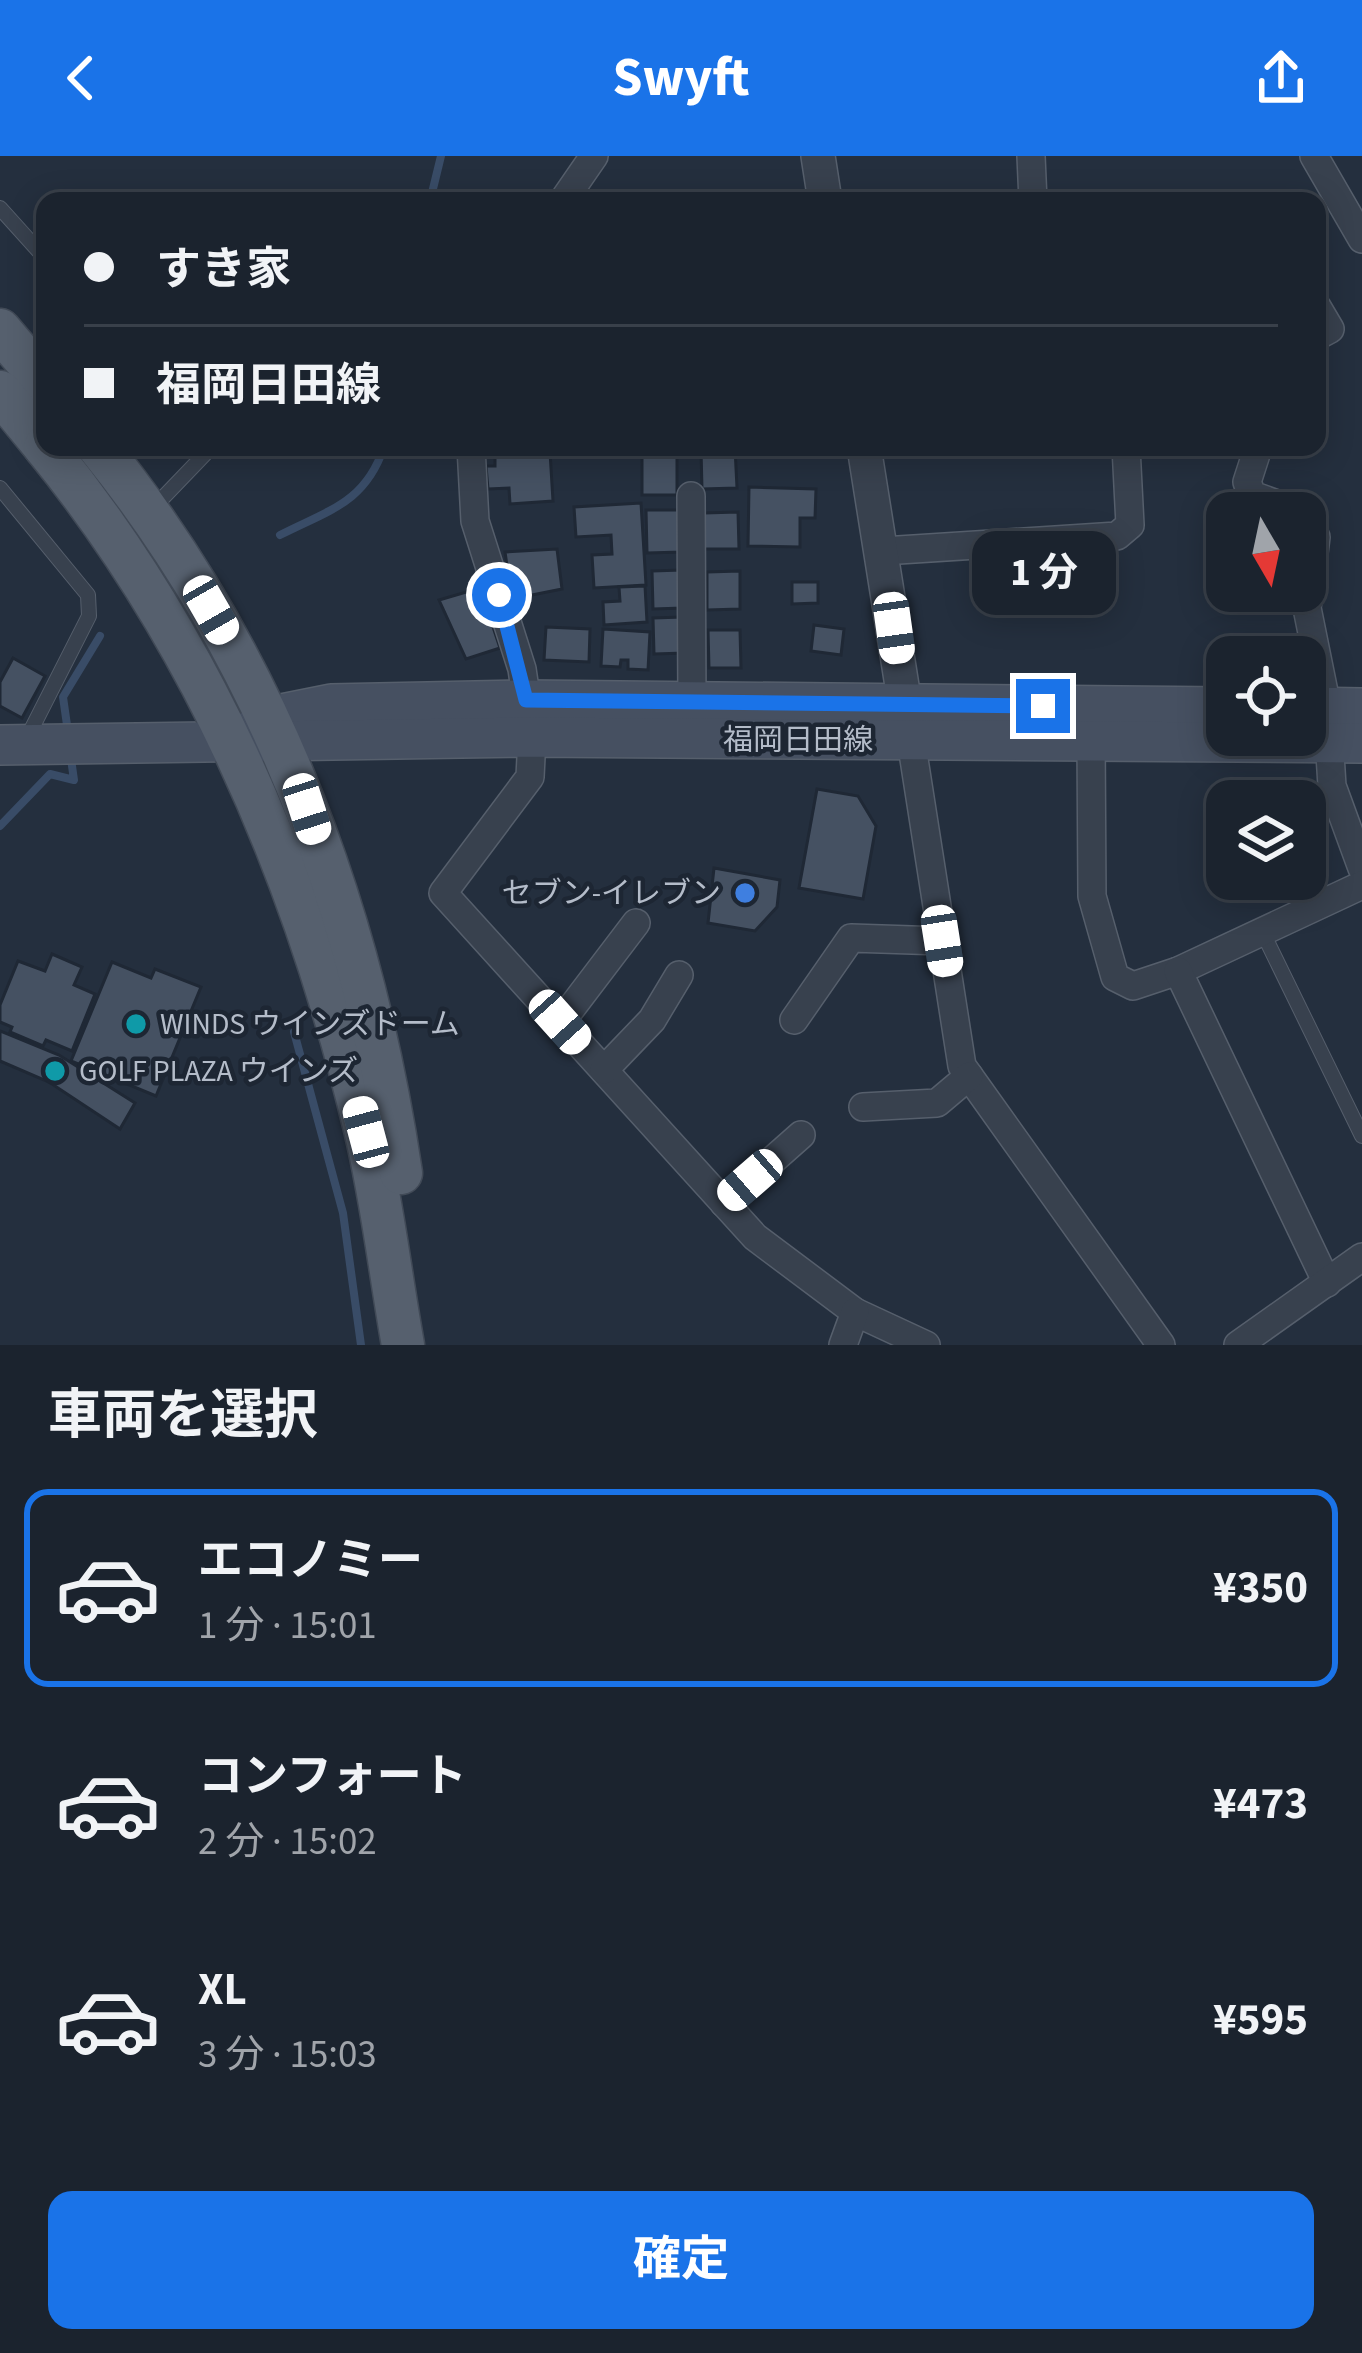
<!DOCTYPE html>
<html lang="ja">
<meta charset="utf-8">
<style>
body{margin:0;font-family:"Source Sans 3","Noto Sans JP",sans-serif;background:#242b36;color:#f1f3f6;height:100vh;display:flex;flex-direction:column;font-size:45px;white-space:nowrap}
*{box-sizing:border-box;margin:0}
p{font-size:39px;color:#a0a4aa}
.icon{flex:none;width:66px;height:66px;fill:none;stroke:currentColor;stroke-width:2;stroke-linecap:round;stroke-linejoin:round}
.map{position:relative;height:1189px;overflow:hidden}
.side{display:flex;flex-direction:column;background:#1b232e;flex:1}
.side>*{flex:none}
.banner{position:absolute;left:36px;top:36px;width:1290px;height:264px;border-radius:24px;box-shadow:0 6px 30px #0003,0 0 0 3px #39404a;display:grid;align-content:center;height:264px;padding:0 48px;background:#1b232e}
.needle{width:78px;rotate:171deg}
.buttons{position:absolute;left:1206px;top:336px;display:grid;gap:24px}
.buttons a{display:grid;place-items:center;width:120px;height:120px;border-radius:24px;background:#1b232e;box-shadow:0 6px 30px #0003,0 0 0 3px #39404a;font-size:60px}
.end{position:absolute;width:54px;height:54px;margin:-27px;border:15px solid #1a73e8;background:#fff;box-shadow:0 0 0 6px #fff}
.from{border-radius:50%}
.bubble{position:absolute;height:84px;border-radius:24px;background:#1b232e;box-shadow:0 6px 30px #0003,0 0 0 3px #39404a;font-size:39px;font-weight:700;line-height:84px;text-align:center}
.car{position:absolute;width:36px;height:72px;margin:-36px -18px;border-radius:15px;box-shadow:0 0 9px 3px #0007;background:linear-gradient(#fff 24%,#345 0 40%,#fff 0 76%,#345 0 86%,#fff 0)}
.banner b{display:flex;align-items:center;gap:42px;height:114px;font-size:45px}
.banner b+b{border-top:3px solid #39404a}
.banner i{width:30px;height:30px;background:#f1f3f6}
ul{padding:0;list-style:none}
li{display:flex;align-items:center;gap:36px;height:198px;margin:0 24px 18px;padding:0 24px;border:6px solid transparent;border-radius:24px}
li div{flex:1}
li b{display:block;font-size:45px}
li em{font-style:normal;font-weight:700}
li.active{border-color:#1a73e8}
li>.icon{width:108px;height:108px;stroke-width:1.5}
h2{padding:0 48px;font-size:54px;line-height:144px}
.cta{display:flex;gap:24px;margin-top:auto;padding:24px 48px}
.cta a{flex:1;height:138px;border-radius:24px;background:#1a73e8;color:#fff;font-size:48px;font-weight:700;line-height:138px;text-align:center}
header{display:flex;justify-content:space-between;align-items:center;height:156px;padding:0 48px;background:#1a73e8;color:#fff;font-size:54px;font-weight:700}
.map>svg:first-child{display:block}
.lines{fill:none;stroke-linecap:round;stroke-linejoin:round}
.stream{stroke:#394c67;stroke-width:8}
.building{fill:#455162;stroke:#1f2835;stroke-width:3}
.service-casing{stroke:#565f6c;stroke-width:16}
.minor-casing{stroke:#565f6c;stroke-width:30}
.tertiary-casing{stroke:#565f6c;stroke-width:36}
.secondary-casing{stroke:#565f6c;stroke-width:42}
.primary-casing{stroke:#414a57;stroke-width:45}
.service{stroke:#38414e;stroke-width:14}
.minor{stroke:#38414e;stroke-width:27}
.tertiary{stroke:#38414e;stroke-width:33}
.secondary{stroke:#465061;stroke-width:39}
.primary{stroke:#56606e;stroke-width:42}
.route{stroke:#1a73e8;stroke-width:15}
.shop-dot{fill:#3f7fe0;stroke:#1d2633;stroke-width:4.5}
.culture-dot{fill:#0f9aa8;stroke:#1d2633;stroke-width:4.5}
.labels{text-anchor:middle;stroke-width:9;stroke-linejoin:round;paint-order:stroke}
.street-label{font-size:30px;fill:#b4bcc9;stroke:#1d2633}
.poi-label{font-size:30px;fill:#b4bcc9;stroke:#1d2633;text-anchor:start}
</style>
<header><svg class="icon" aria-label="back" viewBox="0 0 24 24"><path d="M15 5l-7 7 7 7"/></svg>Swyft<svg class="icon" aria-label="share" viewBox="0 0 24 24"><path d="M12 15V3M7 8l5-5 5 5M5 13v7h14v-7"/></svg></header>
<div class="map">
<svg width="1362" height="1189" viewBox="0 0 1362 1189">
<rect width="100%" height="100%" fill="#242f3e"/>
<g class="lines">
<!-- stream -->
<g class="stream">
<path d="M430,45L441,0"/>
<path d="M280,379C329,354 365,347 384,291"/>
<path d="M68,576L63,541L100,480"/>
<path d="M0,670L50,618L74,624L71,603"/>
<path d="M294,876L343,1057L361,1189"/>
</g>
</g>
<!-- building -->
<g class="building">
<path d="M735,292L737,332L702,333L701,294Z"/>
<path d="M550,296L553,345L510,348L509,332L488,333L486,310H495V299Z"/>
<rect x="642" y="296" width="35" height="43"/>
<path d="M749,331L816,333L815,362H800V391L748,390Z"/>
<path d="M641,347L646,429L594,432L592,399L612,398L611,379L576,381L574,351Z"/>
<path d="M646,354H681L682,396L647,397Z"/>
<path d="M738,356L739,393H704V357Z"/>
<path d="M557,393L562,433L512,443L505,396Z"/>
<path d="M682,414L683,452L653,453L652,415Z"/>
<path d="M740,415V453L707,454V416Z"/>
<path d="M792,426H818V447L792,448Z"/>
<path d="M645,430L647,466L604,469L603,446L620,445L619,431Z"/>
<path d="M473,434L480,452L486,450L500,492L466,503L439,444Z"/>
<path d="M683,461L685,497L654,498L653,462Z"/>
<path d="M814,469L844,473L841,499L811,495Z"/>
<path d="M546,471L590,473L589,506L544,504Z"/>
<path d="M603,473L650,476L648,514L628,513V504H621L620,511L601,510Z"/>
<path d="M708,474H740L741,512H709Z"/>
<path d="M13,502L45,520L22,562L0,550V526Z"/>
<path d="M817,633L858,640L876,670L863,743L799,732Z"/>
<path d="M714,712L780,724L777,751L755,775L708,767Z"/>
<path d="M52,798L82,811L74,829L95,838L72,895L46,884L43,890L10,876L12,871L0,866V849L18,805L45,815Z"/>
<path d="M112,806L151,822L155,813L201,831L156,940L71,905Z"/>
<path d="M0,875L59,899L135,947L120,973L49,926L0,905Z"/>
</g>
<g class="lines">
<!-- service casing -->
<g class="service-casing">
<g id="service">
<path d="M0,52L45,102"/>
<path d="M0,332L88,439L89,460L26,584"/>
<path d="M154,351L205,298L200,291"/>
<path d="M1262,775L1362,980"/>
</g>
</g>
<!-- minor casing -->
<g class="minor-casing">
<g id="minor">
<path d="M1031,0L1033,45"/>
<path d="M1314,0L1362,83"/>
<path d="M563,45L594,0"/>
<path d="M1317,151L1330,173L1317,180"/>
<path d="M471,291L475,365L522,513L532,581L530,621L443,737L755,1081L855,1156L926,1189"/>
<path d="M1257,295L1247,326L1252,339L1302,357"/>
<path d="M691,340L692,546"/>
<path d="M1305,362L1316,381L1307,452L1327,551L1332,630L1362,712"/>
<path d="M883,395L1117,380L1130,369L1126,291"/>
<path d="M1091,581L1092,740L1115,821L1133,830L1178,815L1362,729"/>
<path d="M911,584L962,910L1161,1189"/>
<path d="M1178,815L1327,1127"/>
<path d="M794,864L851,782L942,785"/>
<path d="M560,867L636,767"/>
<path d="M604,914L652,864L679,819"/>
<path d="M863,951L937,947L969,920"/>
<path d="M724,1047L801,979"/>
<path d="M843,1189L855,1156"/>
<path d="M1238,1189L1362,1101"/>
</g>
</g>
<!-- tertiary casing -->
<g class="tertiary-casing">
<g id="tertiary">
<path d="M818,0L825,45"/>
<path d="M864,291L909,574"/>
</g>
</g>
<!-- secondary casing -->
<g class="secondary-casing">
<g id="secondary">
<path d="M1305,551L1362,552"/>
<path d="M244,579L271,560L331,548L526,544L1227,551"/>
<path d="M0,589L532,581L1362,587"/>
</g>
</g>
<!-- primary casing -->
<g class="primary-casing">
<g id="primary">
<path d="M0,174L45,227"/>
<path d="M0,236L45,291"/>
<path d="M45,291C206,488 306,727 365,973C382,1043 390,1117 403,1189"/>
<path d="M99,291C269,502 361,751 401,1017"/>
</g>
</g>
<!-- service -->
<use href="#service" class="service"/>
<!-- minor -->
<use href="#minor" class="minor"/>
<!-- tertiary -->
<use href="#tertiary" class="tertiary"/>
<!-- secondary -->
<use href="#secondary" class="secondary"/>
<!-- primary -->
<use href="#primary" class="primary"/>
</g>
<g class="lines">
<!-- route -->
<path class="route" d="M499,439L526,544L1043,550"/>
</g>
<!-- markers -->
<circle class="shop-dot" cx="745" cy="737" r="12"/>
<g class="culture-dot">
<circle cx="136" cy="868" r="12"/>
<circle cx="55" cy="915" r="12"/>
</g>
<g class="labels">
<!-- street labels -->
<g class="street-label">
<text x="798" y="594">福岡日田線</text>
</g>
<!-- poi labels -->
<g class="poi-label">
<text x="721" y="747" text-anchor="end">セブン-イレブン</text>
<text x="160" y="878">WINDS ウインズドーム</text>
<text x="79" y="925">GOLF PLAZA ウインズ</text>
</g>
</g>
</svg>
<div class="buttons">
<a><svg class="needle" viewBox="-14 -14 28 28"><path d="M0-13l5 13h-10z" fill="#e53935"/><path d="M0 13l5-13h-10z" fill="#a0a4aa"/></svg></a>
<a><svg class="icon" aria-label="locate" viewBox="0 0 24 24"><circle cx="12" cy="12" r="6"/><path d="M12 2v4M12 18v4M2 12h4M18 12h4"/></svg></a>
<a><svg class="icon" aria-label="layers" viewBox="0 0 24 24"><path d="M12 4l9 5-9 5-9-5zM3 14l9 5 9-5"/></svg></a>
</div>
<i class="end from" style="left:499px;top:439px"></i>
<i class="end" style="left:1043px;top:550px"></i>
<div class="bubble" style="left:972px;top:375px;width:144px">1 分</div>
<i class="car" style="left:211px;top:454px;rotate:150deg"></i>
<i class="car" style="left:894px;top:472px;rotate:172deg"></i>
<i class="car" style="left:307px;top:653px;rotate:162deg"></i>
<i class="car" style="left:942px;top:785px;rotate:171deg"></i>
<i class="car" style="left:560px;top:866px;rotate:138deg"></i>
<i class="car" style="left:366px;top:976px;rotate:345deg"></i>
<i class="car" style="left:750px;top:1024px;rotate:229deg"></i>
<div class="banner">
<b><i class="from"></i>すき家</b>
<b><i></i>福岡日田線</b>
</div>
</div>
<section class="side">
<h2>車両を選択</h2>
<ul>
<li class="active"><svg class="icon" aria-label="car" viewBox="0 0 24 24"><path d="M5 17H2v-5l4-1 3-4h7l3 4 3 1v5h-3M9 17h6M6 11h13"/><circle cx="7" cy="17" r="2"/><circle cx="17" cy="17" r="2"/></svg><div><b>エコノミー</b><p>1 分 · 15:01</p></div><em>¥350</em></li>
<li><svg class="icon" aria-label="car" viewBox="0 0 24 24"><path d="M5 17H2v-5l4-1 3-4h7l3 4 3 1v5h-3M9 17h6M6 11h13"/><circle cx="7" cy="17" r="2"/><circle cx="17" cy="17" r="2"/></svg><div><b>コンフォート</b><p>2 分 · 15:02</p></div><em>¥473</em></li>
<li><svg class="icon" aria-label="car" viewBox="0 0 24 24"><path d="M5 17H2v-5l4-1 3-4h7l3 4 3 1v5h-3M9 17h6M6 11h13"/><circle cx="7" cy="17" r="2"/><circle cx="17" cy="17" r="2"/></svg><div><b>XL</b><p>3 分 · 15:03</p></div><em>¥595</em></li>
</ul>
<div class="cta"><a>確定</a></div>
</section>
